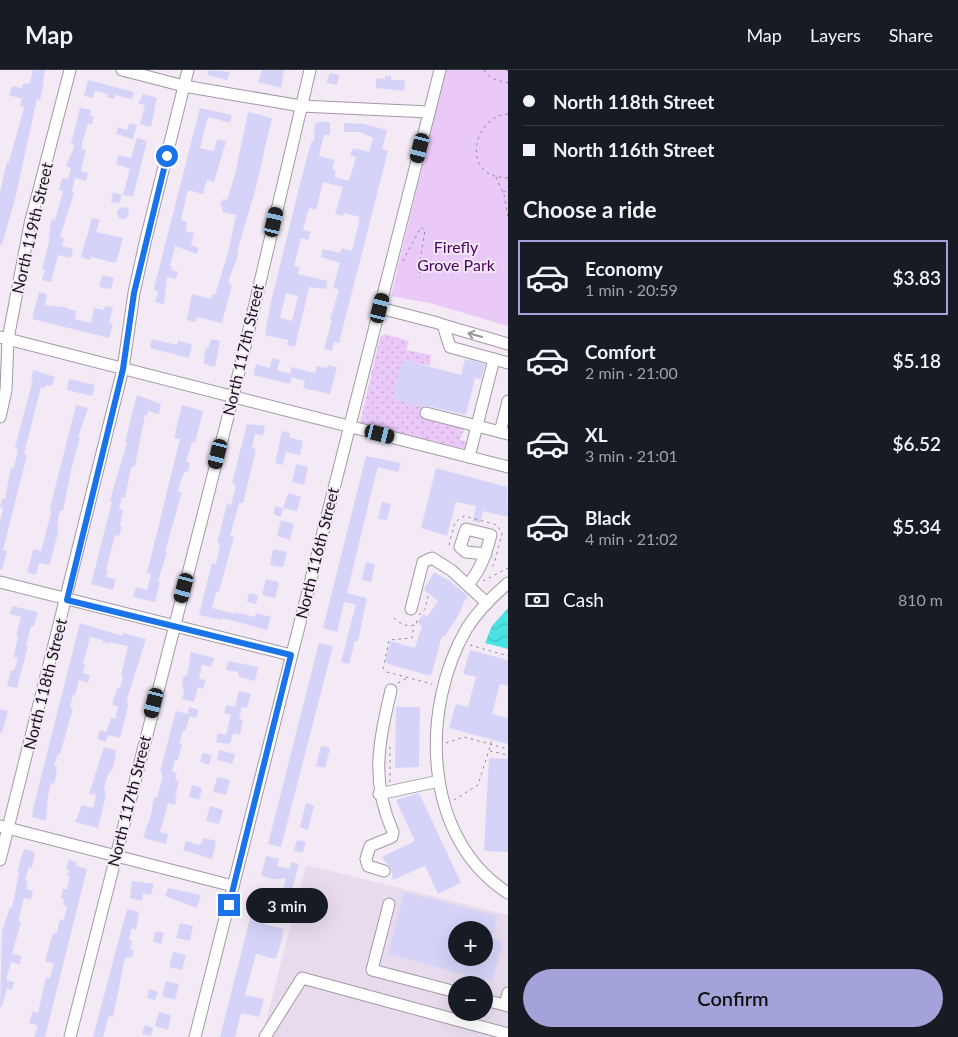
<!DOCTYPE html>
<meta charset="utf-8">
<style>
body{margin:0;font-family:Lato,sans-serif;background:#242831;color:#f1f3f6;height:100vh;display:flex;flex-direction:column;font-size:19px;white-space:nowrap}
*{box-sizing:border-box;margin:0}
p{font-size:16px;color:#9ea1a6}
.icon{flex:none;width:28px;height:28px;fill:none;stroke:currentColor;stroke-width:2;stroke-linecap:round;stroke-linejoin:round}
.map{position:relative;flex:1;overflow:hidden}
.sheet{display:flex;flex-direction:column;background:#171b24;width:450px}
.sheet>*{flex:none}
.hud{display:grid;align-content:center;height:110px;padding:0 15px;background:#171b24}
.controls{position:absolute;left:448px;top:851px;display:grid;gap:10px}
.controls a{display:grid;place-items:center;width:45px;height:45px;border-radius:50%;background:#171b24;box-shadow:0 5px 20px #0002;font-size:25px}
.end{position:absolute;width:22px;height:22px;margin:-11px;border:6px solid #1a73e8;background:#fff;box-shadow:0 0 0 2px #fff}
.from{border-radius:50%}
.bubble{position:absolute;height:35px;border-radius:18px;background:#171b24;box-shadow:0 5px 20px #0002;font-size:16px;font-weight:600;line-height:35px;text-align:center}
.car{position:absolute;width:15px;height:30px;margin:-15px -8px;border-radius:6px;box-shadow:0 0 4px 1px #0007;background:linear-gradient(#222 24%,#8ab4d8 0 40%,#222 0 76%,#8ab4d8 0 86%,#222 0)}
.hud b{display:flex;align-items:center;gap:18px;height:48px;font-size:19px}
.hud b+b{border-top:1px solid #363941}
.hud i{width:12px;height:12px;background:#f1f3f6}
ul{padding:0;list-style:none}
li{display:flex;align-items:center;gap:15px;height:75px;margin:0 10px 8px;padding:0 5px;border:2px solid transparent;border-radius:0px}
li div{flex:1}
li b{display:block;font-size:19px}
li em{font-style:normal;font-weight:600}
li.current{border-color:#a3a2d9}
li>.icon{width:45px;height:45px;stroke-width:1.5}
h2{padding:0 15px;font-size:22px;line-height:60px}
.pay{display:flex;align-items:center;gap:12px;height:55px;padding:0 15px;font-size:19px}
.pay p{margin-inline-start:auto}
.cta{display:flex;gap:10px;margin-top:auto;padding:10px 15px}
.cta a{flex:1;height:58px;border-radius:30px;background:#a3a2d9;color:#111;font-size:20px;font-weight:600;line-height:58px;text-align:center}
header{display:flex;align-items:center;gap:30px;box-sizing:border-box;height:70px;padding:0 25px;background:#171b24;border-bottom:1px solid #363941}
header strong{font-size:24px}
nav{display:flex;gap:28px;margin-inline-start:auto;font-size:18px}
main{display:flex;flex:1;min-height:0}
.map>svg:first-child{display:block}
.built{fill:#e9dbee;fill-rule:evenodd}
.grass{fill:url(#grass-dots)}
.green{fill:#eac8f8}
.water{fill:url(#water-waves)}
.building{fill:#d5d4f8;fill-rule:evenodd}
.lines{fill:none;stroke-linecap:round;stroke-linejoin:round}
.minor-casing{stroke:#a199a5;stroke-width:13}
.path{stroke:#908992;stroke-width:1;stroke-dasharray:2.5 4;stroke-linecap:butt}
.minor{stroke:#fff;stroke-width:11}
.oneway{stroke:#979597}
.route{stroke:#1a73e8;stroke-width:6}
.labels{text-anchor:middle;stroke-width:4;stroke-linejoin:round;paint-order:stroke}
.street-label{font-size:16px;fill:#171418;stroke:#f3eaf6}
.park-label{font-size:16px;fill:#4d0064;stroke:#f3eaf6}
</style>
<header>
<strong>Map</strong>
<nav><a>Map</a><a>Layers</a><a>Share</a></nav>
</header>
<main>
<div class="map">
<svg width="508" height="967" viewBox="0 0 508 967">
<defs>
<pattern id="grass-dots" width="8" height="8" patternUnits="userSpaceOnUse" patternTransform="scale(1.25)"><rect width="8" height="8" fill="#eac8f8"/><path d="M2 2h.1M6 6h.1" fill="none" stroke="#c8abd4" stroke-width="1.8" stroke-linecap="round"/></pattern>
<pattern id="water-waves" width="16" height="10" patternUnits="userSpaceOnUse" patternTransform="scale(1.25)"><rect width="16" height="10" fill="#4ae2e3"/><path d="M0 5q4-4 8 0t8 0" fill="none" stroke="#40c1c2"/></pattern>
</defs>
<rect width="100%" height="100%" fill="#f3eaf6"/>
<!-- built -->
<path class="built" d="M306,795L508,845V967H262ZM456,860H484V888H456ZM456,915H484V942H456Z"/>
<!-- grass -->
<path class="grass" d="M385,264L409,271L406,280L431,285L430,296L404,290L396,312L415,335L462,346L465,357L460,370L469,372L466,379L360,353L380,267Z"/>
<!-- green -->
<path class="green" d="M446,0H508V256L430,233L391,226Z"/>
<!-- water -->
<path class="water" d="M508,538V579L485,573L492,556Z"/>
<!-- building -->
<g class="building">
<path d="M33,0H45L42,22L40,30L37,29L16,125L2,175H0V123L7,91L9,92L24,37L20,36L22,29L9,25L12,16L22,18L23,14L30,13Z"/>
<path d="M209,0L230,2L227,10L207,5Z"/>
<path d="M262,0H284L281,18L258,12Z"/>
<path d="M330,3L339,5L337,15L326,13Z"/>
<path d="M385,6H391V10H405L404,21L376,18V8L385,9Z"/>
<path d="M88,10L134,22L132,29L115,25L114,29L107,27L108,24L95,21L93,28L84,26Z"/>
<path d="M143,24L157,28L151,57L140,54L145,35L138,33Z"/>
<path d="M80,38L91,40L90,45L94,46L92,55L88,53L82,74V79L86,80L81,101L88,103L86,111L75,108L72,122L74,123L60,167L64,168L62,176L73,179L71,188L58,185L51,212L42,210L45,200L42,199L49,172L50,158L52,149L55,150L63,121L59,120L62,108L68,109L71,98L66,96L75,75L71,74Z"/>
<path d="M200,38L232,45L230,53L209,47L207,50L200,78L214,81L217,69L226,71L214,112L207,110L203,124L188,120L181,150L187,152L186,161L194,163L191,175L199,178L197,184L175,176L170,196L172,197V200L178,202L176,209L167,207L164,234L155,232L158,221L154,220L155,214Z"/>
<path d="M248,42L272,48L255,121L237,182L239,183L229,209V214L232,215L222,253L197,247L196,252L187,250L192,224L211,229L212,224L215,225L229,179L236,145L222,142L223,137L220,136L222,129L227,130L235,105Z"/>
<path d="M321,52H330V65H324L319,86L335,90L332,99L335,100V107L349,111L356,87L350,86L353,78L369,82L373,68L360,62H344V53L364,54L387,60L382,79L388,81L339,273L334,272L332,281L324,279L332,250L330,249L339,220L333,218L340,193L321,187L323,179L340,183L342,178L352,181L360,147L344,143L343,146L335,144L343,117L323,112L316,140L309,138L303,160L311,162L308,170L301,168L294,196L300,197L298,204L328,211L326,219L309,217L295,277L287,275L288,270L265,265L270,236L299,118L309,79L312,71L314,72L315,53ZM286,223L298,226L292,251L280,248Z"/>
<path d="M129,53L137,55L133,69L116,64L118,57L127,60Z"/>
<path d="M137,68L147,71L133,127L123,125L130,99L116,94L118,85L131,88Z"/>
<path d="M113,122L122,125L119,134L111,132Z"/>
<circle cx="123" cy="143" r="6"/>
<path d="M92,148L100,150L96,162L123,168L116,193L91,187L90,190L81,187Z"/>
<path d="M102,205L114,208L111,219L99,217Z"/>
<path d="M39,222L47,224L45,235L69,238L68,239L76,241L75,249L91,253L94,238L104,240L105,236L113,238L109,253L113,254L109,268L32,249Z"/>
<path d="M152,269L177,275L178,270L192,275L189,288L150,278Z"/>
<path d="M211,269L220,271L215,297L204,294L205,278L208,279Z"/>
<path d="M272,288L280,290L277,300L290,304L291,297L315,303L317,296L327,298L328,295L337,297L330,324L303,318L305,311L292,307L290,314L253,305L256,294L270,298Z"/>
<path d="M465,289L485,294L481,309L475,308L466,345L428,336L421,337L394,329L396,312L404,290L461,305Z"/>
<path d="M33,300L55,307L52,316L46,315L45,318L41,317L24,384L27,385L3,480L7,481L2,500H0V451L3,438L0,437L2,429H5L11,397L14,398L18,379L15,378L17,370L33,310H31Z"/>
<path d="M69,309L95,315L92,326L67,320Z"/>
<path d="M137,325L161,334L159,344L148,341L147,346L145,345L135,396L131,398L125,428L122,427L119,439L123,440L120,456H122L119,466L115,465L106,499L108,500L106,507L116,509L113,520L91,514L112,432L110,431L112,423L127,373L125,372Z"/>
<path d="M76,335L88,338L78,367L80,368L72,396L63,441H60L57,454H58V462L51,490L49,495L39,493L36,505L32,504L27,502L31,488L34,479L41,481L51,443L50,438Z"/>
<path d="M182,335L203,341L195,373L192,372L186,392L190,393L188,402L185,401L182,408L178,421L182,422L165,482H167L158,511L160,512L155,532L133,527L136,517L147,520L151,504L147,503L180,369L174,368Z"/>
<path d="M247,354L265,356L263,366L255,364L252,378L256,379L243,433H239L230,466L234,467L219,522H216L212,538L235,544V542L255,547L256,543L271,547L267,560L222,548L221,550L199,545L212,493L216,494L219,480L220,473H217L227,434L231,435L235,421V413H232Z"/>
<path d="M282,361L290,363L289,367L303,371L300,385L286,382L283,395L275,393Z"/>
<path d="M366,386L401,393L398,402L378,397L374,411L347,523L367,528L358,571H355L349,594L341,592L356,534L344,532L337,562L323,558Z"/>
<path d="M296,394L308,397L304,415L292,412Z"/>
<path d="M436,398L507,417L508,447L483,441L480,453L473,451L476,436L456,432L447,466L421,458Z"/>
<path d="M288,423L301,427L297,441L283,438L281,447L273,444L275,436L283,438Z"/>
<path d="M382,432L391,434L387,450L378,449Z"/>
<path d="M281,450L294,454L290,470L277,466Z"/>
<path d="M273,479L287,482L283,497L270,495Z"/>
<path d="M366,492L375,494L371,512L362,510Z"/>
<path d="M434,502L450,511L468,526L462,535L463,536L455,551L445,566H442L431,606L388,594L385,591L390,571L415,578L422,556L417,552L424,544L427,547L438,531L424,520Z"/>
<path d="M266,509L279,512L275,528L262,525Z"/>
<path d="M249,523L258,525L256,534L247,532Z"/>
<path d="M12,536L38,542L34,556H31L26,575L28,576L17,618L7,616L11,600L14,601L18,588L14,587L18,565H16L21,547L10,544Z"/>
<path d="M80,553L122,566L123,563L146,569L127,629L128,636L120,668L108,665L106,672L97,669L100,660L106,662L111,648L115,649L118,636L112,635L117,618H120L123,606H121L128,576L110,572L109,574L102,572L103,570L90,567L83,594L85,595L83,603L90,605L88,613L79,610L75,625H73L70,638L73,639L60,684H58L54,696H57L56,706L54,714L51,713L48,726L46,751L32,747L33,739Z"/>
<path d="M319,573L333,576L281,777L268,774Z"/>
<path d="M470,580L508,590V616L500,614L492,644L508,648V674L449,658L456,634L468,637L476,607L463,604Z"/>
<path d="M191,582L214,588L211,597L202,595L199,609L206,610L203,619L198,617L194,632L182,629L184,621L182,613L184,605L187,606Z"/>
<path d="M228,591L258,597L255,611L240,607L238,602L226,600Z"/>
<path d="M239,621L251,624L247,638L242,637L239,649L243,650L240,665L233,663L230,674L216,672L218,663L226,665L231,645L224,643L227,635L235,637Z"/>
<path d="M189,637L199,640L196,648L190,646L185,661H183L179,674H182L178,690H175L172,702L177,703L175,710L179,711L175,726L177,727L175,735L168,733L160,762L168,764L166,774L143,768L151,745L154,727L157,728L162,709V702H160L176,641L188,644Z"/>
<path d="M396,637H420L419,697L395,698Z"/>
<path d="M0,639L8,641L2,663H0Z"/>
<path d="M321,676L330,678L325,698L316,696Z"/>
<path d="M104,677L116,680L115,689L113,698L108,705L104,718L106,725L98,758L75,752L82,735L93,738L96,725L89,724Z"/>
<path d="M219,680L235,684L232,694L217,690Z"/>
<path d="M203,683L212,685L209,695L200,692Z"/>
<path d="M489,688L508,689V782L484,781Z"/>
<path d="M217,707L230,710L226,725L213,722Z"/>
<path d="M192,715L202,718L199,730L189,727Z"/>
<path d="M419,723L461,813L438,824L425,796L393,810L391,799L382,787L415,771L396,730Z"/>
<path d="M306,733L314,736L308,760L300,757Z"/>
<path d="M210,736L223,740L219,754L206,751Z"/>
<path d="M204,768L216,771L212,789L183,780L186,771L200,775Z"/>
<path d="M297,770L306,772L303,783L294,781Z"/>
<path d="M24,779L35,782L32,798L29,797L25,810L28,811L26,819L33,821L31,830L24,828L18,851L21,852L12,884L21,886L20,894L11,892L6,910L14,912L12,920L7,918L2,937H0L2,861L10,837L12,838L19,802H17Z"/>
<path d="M266,786L279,789L277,796L290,799L291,792L299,794L287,838L269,833L265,848L264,854L284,859L280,876L276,889L256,884L245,925L264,929L259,947L241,943L235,967H220L258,817L282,823L286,808L274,809L261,806Z"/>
<path d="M69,790L77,792L76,796L87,799L45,967H34L38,955L29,953L33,941L38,943L46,907L50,908L54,894L45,891L53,863H57L60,849L64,850L67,836L63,835L64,829L61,828L63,819H67L70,806L67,805L69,800L66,799Z"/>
<path d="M132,811L154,814L151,825L143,823L142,831L130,828Z"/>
<path d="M168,818L201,825L197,838L165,826Z"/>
<path d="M404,822L497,846L492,868L503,871L492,912L388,884ZM456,860H484V888H456Z"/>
<path d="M127,839L139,842L136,860L132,858L129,870L132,871L130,880H134L132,887L125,888L113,947L109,946L103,967H93Z"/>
<path d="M180,853L193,856L190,871L176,868Z"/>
<path d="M156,861L164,863L161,874L153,871Z"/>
<path d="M173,882L186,885L182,900L169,897Z"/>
<path d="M166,911L179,914L175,930L162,926Z"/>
<path d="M149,919L158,922L155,930L147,928Z"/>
<path d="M159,942L171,945L168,960L155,956Z"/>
<path d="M145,955L153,958L151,966L142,964Z"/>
</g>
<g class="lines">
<!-- minor casing -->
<g class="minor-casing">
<g id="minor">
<path d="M122,0L184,16L301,36L429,42"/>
<path d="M380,238L438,253L443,255L450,277L508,293"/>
<path d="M443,255L508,274"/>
<path d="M0,267L508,397"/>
<path d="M426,343L508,364"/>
<path d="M0,347L6,320L8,269L30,154L70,0"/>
<path d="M500,362L508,331"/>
<path d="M469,387L494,289"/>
<path d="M0,512L291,585"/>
<path d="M508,513C493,526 478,541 467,558C420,638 422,768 508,823"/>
<path d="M468,515C482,497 485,486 491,465L466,459L460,477L466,482L486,484"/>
<path d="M411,539L423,492L432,488L451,500L487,533"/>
<path d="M379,724L439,711"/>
<path d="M0,756L233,816"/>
<path d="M0,790L123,299L134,223L145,173L188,0"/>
<path d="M384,801L368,796L366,789L370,776L392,767L393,762C370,711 379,672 391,620"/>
<path d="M389,834L372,900L456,922"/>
<path d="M508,923L505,935L508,936"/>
<path d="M484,930L505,935"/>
<path d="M70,967L233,327L310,0"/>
<path d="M195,967L440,0"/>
<path d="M265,967L302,908L508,964"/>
</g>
</g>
<!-- path -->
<g class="path">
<path d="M484,0C491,10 497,10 508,13"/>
<path d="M506,0L508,1"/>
<path d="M508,44C482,45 465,83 485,101C492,107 500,107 508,108"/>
<path d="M496,107L504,125L508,148"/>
<path d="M503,122L508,121"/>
<path d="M403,191L421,157L425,160L420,191V208"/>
<path d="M449,475L455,452L464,446L497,455L502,464L494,494L490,499"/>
<path d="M483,511L508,498"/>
<path d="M419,545L425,539L428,527L426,524"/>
<path d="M394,548C400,554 408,558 417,554L416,548"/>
<path d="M470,575L508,586"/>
<path d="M383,599L389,570L412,568L414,555"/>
<path d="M387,602L432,614"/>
<path d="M398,613L407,608"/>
<path d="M446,673L464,667L508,679"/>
<path d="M490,681L508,685"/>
<path d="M390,712V676"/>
<path d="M454,730L478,715L492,670"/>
</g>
<!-- minor -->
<use href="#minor" class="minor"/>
</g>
<!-- one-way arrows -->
<defs><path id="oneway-shaft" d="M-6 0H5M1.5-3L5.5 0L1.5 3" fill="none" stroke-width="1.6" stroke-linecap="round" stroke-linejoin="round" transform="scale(1.25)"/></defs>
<use class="oneway" href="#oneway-shaft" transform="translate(475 265) rotate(-164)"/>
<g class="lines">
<!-- route -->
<path class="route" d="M167,86L134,223L123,299L67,530L291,585L229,835"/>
</g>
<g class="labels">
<!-- street labels -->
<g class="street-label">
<text transform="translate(32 158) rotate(-77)" y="6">North 119th Street</text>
<text transform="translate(243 280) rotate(-77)" y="6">North 117th Street</text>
<text transform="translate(317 483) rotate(-76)" y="6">North 116th Street</text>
<text transform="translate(45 614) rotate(-76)" y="6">North 118th Street</text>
<text transform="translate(129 731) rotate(-76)" y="6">North 117th Street</text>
</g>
<!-- park labels -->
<g class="park-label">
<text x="456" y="183">Firefly<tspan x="456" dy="18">Grove Park</tspan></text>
</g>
</g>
</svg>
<div class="controls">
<a>+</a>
<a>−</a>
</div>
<i class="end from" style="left:167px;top:86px"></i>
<i class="end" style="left:229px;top:835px"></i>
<div class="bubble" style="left:246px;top:818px;width:82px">3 min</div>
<i class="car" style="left:420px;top:78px;rotate:194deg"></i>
<i class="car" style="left:274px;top:152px;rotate:13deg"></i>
<i class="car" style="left:380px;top:238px;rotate:14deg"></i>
<i class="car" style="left:380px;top:364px;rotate:104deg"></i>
<i class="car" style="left:218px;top:384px;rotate:194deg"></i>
<i class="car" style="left:184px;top:518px;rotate:195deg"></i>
<i class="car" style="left:154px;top:633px;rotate:194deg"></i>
</div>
<section class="sheet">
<div class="hud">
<b><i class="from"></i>North 118th Street</b>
<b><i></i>North 116th Street</b>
</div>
<h2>Choose a ride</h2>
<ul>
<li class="current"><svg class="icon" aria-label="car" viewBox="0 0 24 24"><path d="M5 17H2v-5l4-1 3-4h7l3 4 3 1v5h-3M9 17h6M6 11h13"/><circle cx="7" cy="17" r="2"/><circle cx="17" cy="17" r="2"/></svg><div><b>Economy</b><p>1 min · 20:59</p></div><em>$3.83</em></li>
<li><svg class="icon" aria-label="car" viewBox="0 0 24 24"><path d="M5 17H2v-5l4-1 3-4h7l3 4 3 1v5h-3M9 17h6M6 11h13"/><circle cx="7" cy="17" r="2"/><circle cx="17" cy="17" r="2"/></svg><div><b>Comfort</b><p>2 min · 21:00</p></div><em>$5.18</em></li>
<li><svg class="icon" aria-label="car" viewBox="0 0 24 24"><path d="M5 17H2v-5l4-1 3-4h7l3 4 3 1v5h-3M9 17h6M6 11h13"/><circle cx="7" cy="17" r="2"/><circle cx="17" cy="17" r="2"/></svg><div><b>XL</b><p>3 min · 21:01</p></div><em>$6.52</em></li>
<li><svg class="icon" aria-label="car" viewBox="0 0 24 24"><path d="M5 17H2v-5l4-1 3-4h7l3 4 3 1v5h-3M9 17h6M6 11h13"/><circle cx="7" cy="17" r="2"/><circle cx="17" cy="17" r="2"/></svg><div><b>Black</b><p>4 min · 21:02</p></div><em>$5.34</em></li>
</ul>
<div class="pay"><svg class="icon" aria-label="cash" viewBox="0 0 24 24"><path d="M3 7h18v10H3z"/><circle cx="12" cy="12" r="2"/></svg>Cash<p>810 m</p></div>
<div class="cta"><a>Confirm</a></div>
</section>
</main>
